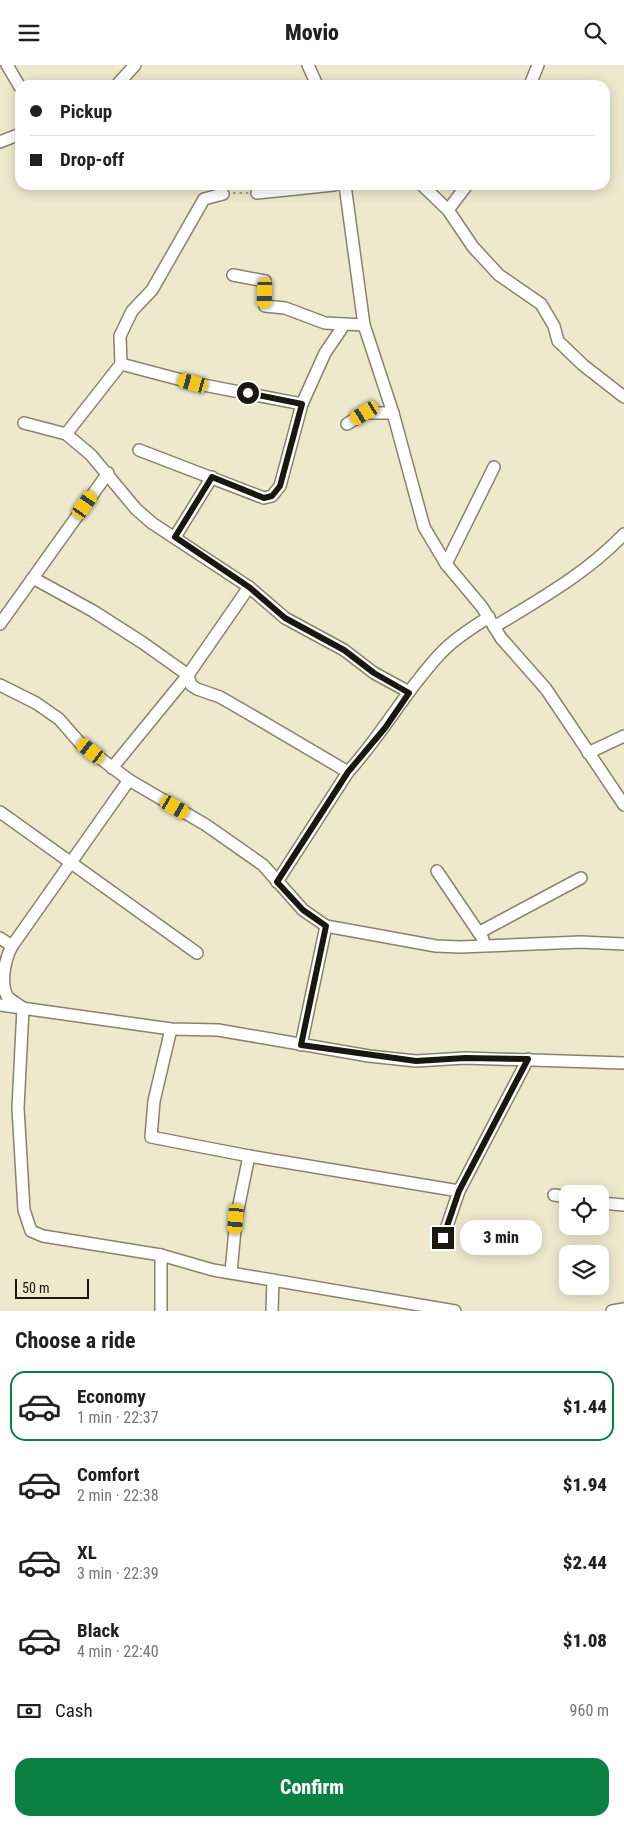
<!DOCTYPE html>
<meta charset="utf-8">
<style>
body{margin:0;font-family:"Roboto Condensed",sans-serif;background:#f2f2f2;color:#202124;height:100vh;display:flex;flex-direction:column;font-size:19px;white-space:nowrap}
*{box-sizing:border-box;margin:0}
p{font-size:16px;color:#757577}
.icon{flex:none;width:28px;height:28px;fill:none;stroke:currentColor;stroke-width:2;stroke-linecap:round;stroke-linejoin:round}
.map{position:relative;height:1246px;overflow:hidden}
.panel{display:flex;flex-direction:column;background:#fff;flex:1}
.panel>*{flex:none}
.top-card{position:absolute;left:15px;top:15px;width:595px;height:110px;border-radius:15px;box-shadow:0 2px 12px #0003;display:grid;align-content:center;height:110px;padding:0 15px;background:#fff}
.tools{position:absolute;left:559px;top:1120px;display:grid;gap:10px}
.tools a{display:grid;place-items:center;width:50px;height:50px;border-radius:10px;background:#fff;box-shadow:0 2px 12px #0003;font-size:25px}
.scale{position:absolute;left:15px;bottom:12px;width:74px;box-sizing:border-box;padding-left:5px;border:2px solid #1a170e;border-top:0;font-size:14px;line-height:18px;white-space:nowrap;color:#1a170e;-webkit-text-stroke:4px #eee8cd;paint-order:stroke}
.end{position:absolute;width:22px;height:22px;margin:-11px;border:6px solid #1a170e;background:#fff;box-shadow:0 0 0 2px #fff}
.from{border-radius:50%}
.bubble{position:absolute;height:35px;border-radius:15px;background:#fff;box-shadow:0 2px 12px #0003;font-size:16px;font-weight:800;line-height:35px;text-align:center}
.car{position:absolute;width:15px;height:30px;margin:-15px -8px;border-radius:6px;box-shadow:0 0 4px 1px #0007;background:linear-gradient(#f5c518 24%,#345 0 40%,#f5c518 0 76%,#345 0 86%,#f5c518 0)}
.top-card b{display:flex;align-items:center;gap:18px;height:48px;font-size:19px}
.top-card b+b{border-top:1px solid #e0e0e0}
.top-card i{width:12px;height:12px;background:#202124}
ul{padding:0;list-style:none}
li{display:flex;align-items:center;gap:15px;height:70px;margin:0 10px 8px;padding:0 5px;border:2px solid transparent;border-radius:15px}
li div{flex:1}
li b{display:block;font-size:19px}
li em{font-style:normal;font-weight:800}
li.on{border-color:#0b8043}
li>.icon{width:45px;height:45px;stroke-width:1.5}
h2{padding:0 15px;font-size:22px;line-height:60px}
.pay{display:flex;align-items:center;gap:12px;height:55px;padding:0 15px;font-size:19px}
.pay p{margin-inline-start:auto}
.primary-button{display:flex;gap:10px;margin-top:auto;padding:10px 15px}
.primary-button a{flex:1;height:58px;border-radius:15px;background:#0b8043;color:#fff;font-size:20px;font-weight:800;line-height:58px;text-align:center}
header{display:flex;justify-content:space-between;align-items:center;height:65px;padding:0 15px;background:#fff;font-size:22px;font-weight:800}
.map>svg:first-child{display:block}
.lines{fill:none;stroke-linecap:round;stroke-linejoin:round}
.street-casing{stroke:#89836b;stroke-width:14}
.path{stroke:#a8a38e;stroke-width:2;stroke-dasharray:2.5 4;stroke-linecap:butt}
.street{stroke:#fff;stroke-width:11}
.route{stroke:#1a170e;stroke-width:6}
</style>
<header><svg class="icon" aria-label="menu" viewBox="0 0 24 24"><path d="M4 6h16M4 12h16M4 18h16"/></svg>Movio<svg class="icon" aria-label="search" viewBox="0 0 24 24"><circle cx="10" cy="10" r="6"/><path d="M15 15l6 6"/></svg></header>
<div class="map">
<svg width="624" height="1246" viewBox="0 0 624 1246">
<rect width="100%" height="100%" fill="#eee8cd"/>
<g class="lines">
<!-- street casing -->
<g class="street-casing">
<g id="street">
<path d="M7,0L20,22"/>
<path d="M308,0L317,20"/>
<path d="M117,20L135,0"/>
<path d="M530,20L538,0"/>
<path d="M0,77L20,69"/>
<path d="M345,120L364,260L393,348L424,462L446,499L482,542L501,573L546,624L624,740"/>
<path d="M422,120L448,145L473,182L499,210L541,239L554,261L558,276L583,300L624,332"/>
<path d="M257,128L334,120"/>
<path d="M448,145L467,120"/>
<path d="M233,210L265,216V241L285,243L325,258L364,260"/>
<path d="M121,299L193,318L302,339"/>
<path d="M24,358L66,369L91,390L136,444L152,458L249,522L285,553L344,585L374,608L409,627"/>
<path d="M347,359L365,348H393"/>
<path d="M66,369L121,299L120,271L132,246L152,225L204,134L223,129"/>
<path d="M139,385L264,433L272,431L280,421L302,339L325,288L344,260"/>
<path d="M175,472L212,412"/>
<path d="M446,499L494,402"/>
<path d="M33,513L93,546L143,578L188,610L191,620L197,624L220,632L246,647L348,707C382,670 406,625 440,589C454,574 472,563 489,552"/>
<path d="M0,559L108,408"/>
<path d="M494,562C540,534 587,508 624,469"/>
<path d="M0,620L36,638L59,654L80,678L129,715L206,760L263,800L303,845L326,861L436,881L460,882L581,877L624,879"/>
<path d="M588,688L624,671"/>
<path d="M112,703L188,610L249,522"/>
<path d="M0,747L197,888"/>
<path d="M437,806L483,874"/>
<path d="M277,817L348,707"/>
<path d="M480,867L581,813"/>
<path d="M0,873L12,881C5,894 0,917 7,931C10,935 18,939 23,943L18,1043L24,1145L31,1166L43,1171L161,1190L213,1205L455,1246"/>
<path d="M12,881L129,715"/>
<path d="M0,940L171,964L218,965L369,991L416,996L465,993L624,998"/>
<path d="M171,964L154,1036L151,1072L249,1091L459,1126"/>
<path d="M301,980L326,861"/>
<path d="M554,1130L568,1132"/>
<path d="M600,1138L624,1140"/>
<path d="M443,1173L459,1126L528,994"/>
<path d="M161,1190V1246"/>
<path d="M231,1207L236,1154L249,1091"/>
<path d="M272,1246L273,1215"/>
<path d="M612,1246L624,1244"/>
</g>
</g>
<!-- path -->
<path class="path" d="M233,128H248"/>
<!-- street -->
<use href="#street" class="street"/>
</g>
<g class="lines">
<!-- route -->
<path class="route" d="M248,328L302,339L280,421L272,431L264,433L212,412L175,472L249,522L285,553L344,585L374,608L409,628L385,663L348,707L277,817L303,845L326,861L301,980L416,996L465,993L528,994L459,1126L443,1173"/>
</g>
</svg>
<div class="tools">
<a><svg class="icon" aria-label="locate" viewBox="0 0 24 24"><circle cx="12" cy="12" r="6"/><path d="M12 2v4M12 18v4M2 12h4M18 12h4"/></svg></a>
<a><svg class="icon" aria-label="layers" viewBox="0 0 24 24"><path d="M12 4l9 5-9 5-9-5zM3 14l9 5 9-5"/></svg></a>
</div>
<div class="scale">50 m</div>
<i class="end from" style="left:248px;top:328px"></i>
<i class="end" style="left:443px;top:1173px"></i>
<div class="bubble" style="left:460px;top:1155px;width:82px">3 min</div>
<i class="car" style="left:265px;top:228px;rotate:182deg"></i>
<i class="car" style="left:193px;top:318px;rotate:285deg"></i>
<i class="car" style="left:365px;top:348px;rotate:239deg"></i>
<i class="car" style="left:85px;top:440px;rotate:35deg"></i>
<i class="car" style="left:91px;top:686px;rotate:308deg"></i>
<i class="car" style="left:175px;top:742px;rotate:120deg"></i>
<i class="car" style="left:236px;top:1154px;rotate:185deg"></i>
<div class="top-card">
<b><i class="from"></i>Pickup</b>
<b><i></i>Drop-off</b>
</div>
</div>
<section class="panel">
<h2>Choose a ride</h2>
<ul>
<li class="on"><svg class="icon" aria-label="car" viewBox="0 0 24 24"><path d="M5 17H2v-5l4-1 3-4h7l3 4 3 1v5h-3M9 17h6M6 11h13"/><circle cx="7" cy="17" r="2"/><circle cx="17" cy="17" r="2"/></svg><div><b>Economy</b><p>1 min · 22:37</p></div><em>$1.44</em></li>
<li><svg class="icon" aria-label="car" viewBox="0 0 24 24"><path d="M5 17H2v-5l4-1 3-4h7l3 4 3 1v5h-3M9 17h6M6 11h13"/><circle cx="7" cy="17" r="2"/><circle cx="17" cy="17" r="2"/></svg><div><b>Comfort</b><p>2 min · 22:38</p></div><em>$1.94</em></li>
<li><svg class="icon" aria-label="car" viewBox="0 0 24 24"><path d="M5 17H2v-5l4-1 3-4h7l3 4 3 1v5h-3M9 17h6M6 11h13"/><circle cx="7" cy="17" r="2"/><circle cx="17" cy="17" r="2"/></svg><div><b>XL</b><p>3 min · 22:39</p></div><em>$2.44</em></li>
<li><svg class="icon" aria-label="car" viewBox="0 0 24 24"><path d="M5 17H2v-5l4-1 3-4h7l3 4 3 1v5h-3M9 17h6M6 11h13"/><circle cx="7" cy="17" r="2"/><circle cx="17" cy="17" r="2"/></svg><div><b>Black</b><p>4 min · 22:40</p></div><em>$1.08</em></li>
</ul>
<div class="pay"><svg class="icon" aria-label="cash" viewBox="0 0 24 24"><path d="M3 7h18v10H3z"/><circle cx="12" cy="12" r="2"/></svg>Cash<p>960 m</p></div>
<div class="primary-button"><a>Confirm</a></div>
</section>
